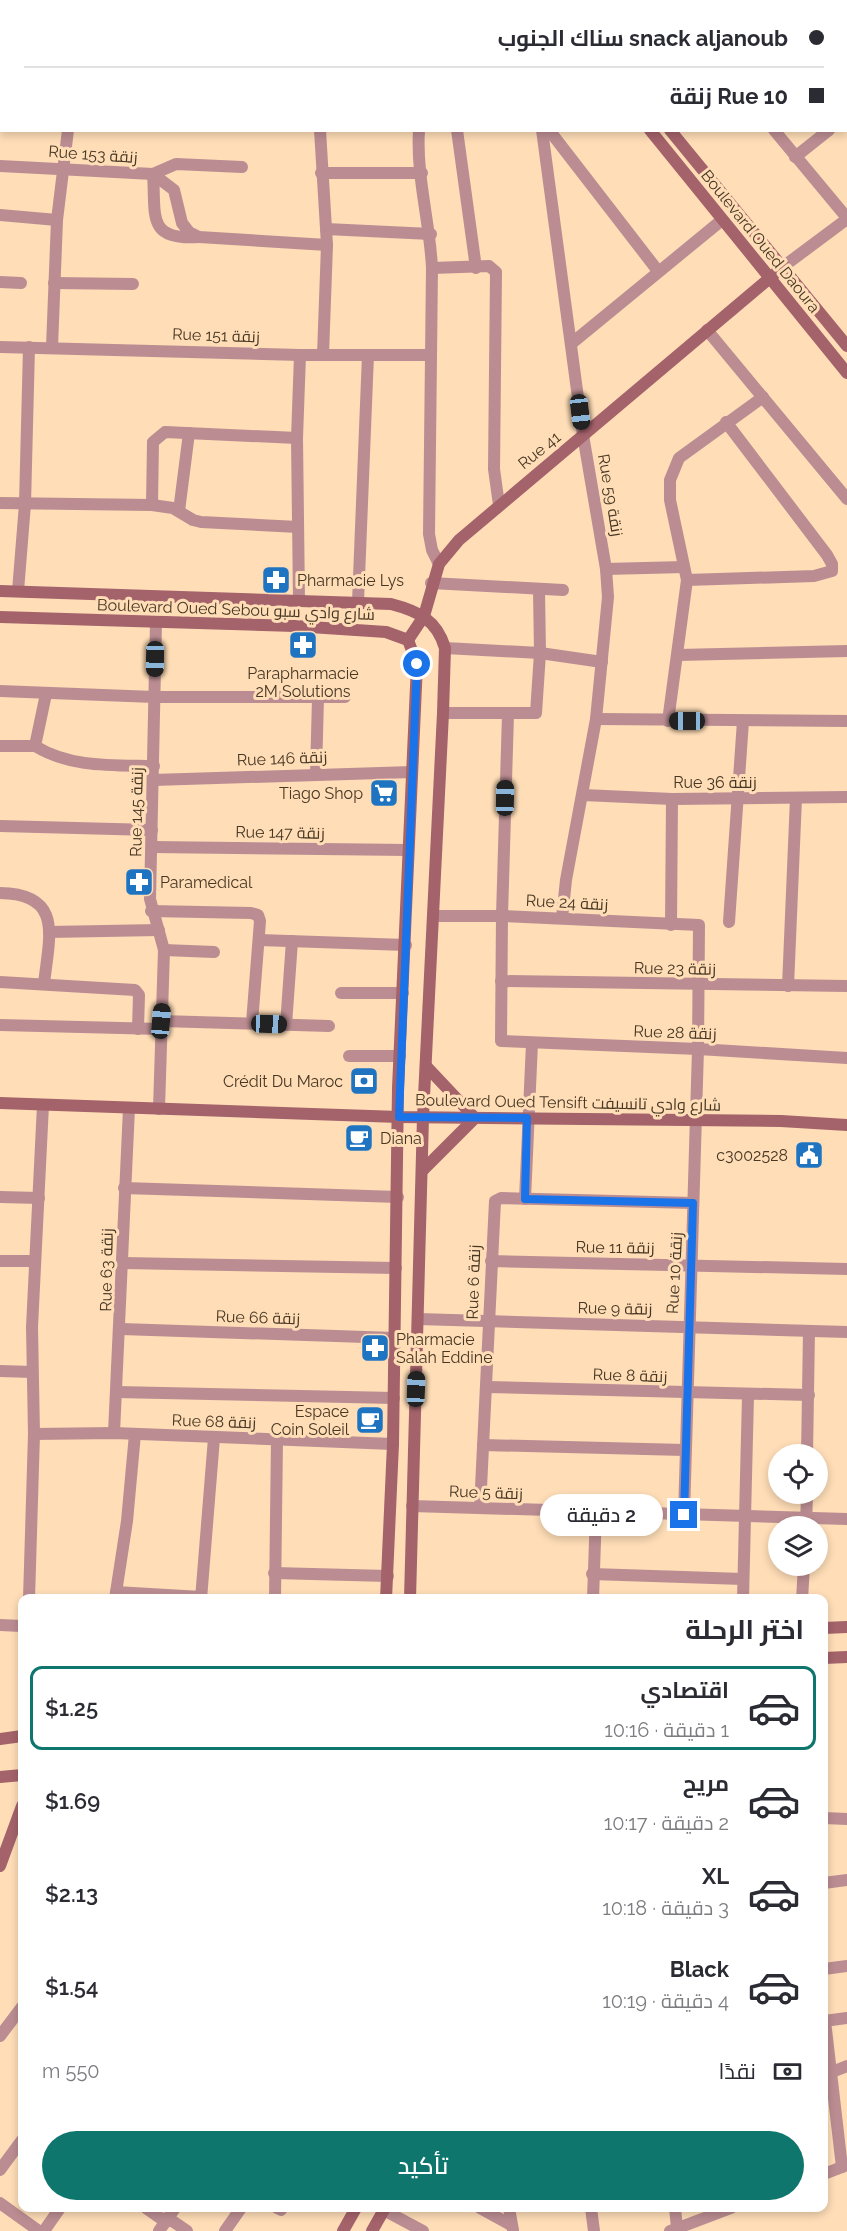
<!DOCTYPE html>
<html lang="ar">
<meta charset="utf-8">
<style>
body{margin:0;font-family:Raleway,Cairo,sans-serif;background:#f2f2f3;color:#2b2b33;direction:rtl;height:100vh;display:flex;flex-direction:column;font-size:22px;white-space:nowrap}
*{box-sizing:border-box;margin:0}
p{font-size:20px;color:#7c7c81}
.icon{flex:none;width:33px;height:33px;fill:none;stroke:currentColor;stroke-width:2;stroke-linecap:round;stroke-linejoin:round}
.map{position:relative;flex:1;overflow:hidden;direction:ltr}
.drawer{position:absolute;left:18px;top:1594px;width:810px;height:618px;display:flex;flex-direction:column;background:#fff;border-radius:12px;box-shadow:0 3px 9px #0003;direction:rtl}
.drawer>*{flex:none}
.hud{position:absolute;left:0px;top:0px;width:848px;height:132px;box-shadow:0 3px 9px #0003;direction:rtl;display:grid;align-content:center;height:132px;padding:0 24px;background:#fff}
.fabs{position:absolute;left:768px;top:1444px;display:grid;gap:12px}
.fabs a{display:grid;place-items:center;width:60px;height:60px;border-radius:50%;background:#fff;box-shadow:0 3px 9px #0003;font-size:30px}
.end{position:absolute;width:27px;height:27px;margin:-14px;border:8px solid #1a73e8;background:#fff;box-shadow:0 0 0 3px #fff}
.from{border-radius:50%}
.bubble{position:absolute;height:42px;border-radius:21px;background:#fff;box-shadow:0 3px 9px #0003;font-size:20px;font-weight:600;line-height:42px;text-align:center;direction:rtl}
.car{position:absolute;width:18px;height:36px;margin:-18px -9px;border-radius:8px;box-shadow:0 0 4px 2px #0007;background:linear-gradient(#222 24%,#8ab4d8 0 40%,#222 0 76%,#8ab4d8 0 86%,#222 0)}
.hud b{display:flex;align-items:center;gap:21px;height:57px;font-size:22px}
.hud b+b{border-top:2px solid #e1e1e2}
.hud i{width:15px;height:15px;background:#2b2b33}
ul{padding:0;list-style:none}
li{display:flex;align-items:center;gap:18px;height:84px;margin:0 12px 9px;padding:0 12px;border:3px solid transparent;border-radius:12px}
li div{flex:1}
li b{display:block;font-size:22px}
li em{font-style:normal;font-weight:600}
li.active{border-color:#0f766e}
li>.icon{width:54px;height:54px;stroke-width:1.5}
h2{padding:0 24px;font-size:27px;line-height:72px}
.pay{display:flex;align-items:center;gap:15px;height:66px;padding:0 24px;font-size:22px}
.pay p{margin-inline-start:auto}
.action{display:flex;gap:12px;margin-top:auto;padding:12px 24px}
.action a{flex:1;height:69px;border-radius:36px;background:#0f766e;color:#fff;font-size:24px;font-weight:600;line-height:69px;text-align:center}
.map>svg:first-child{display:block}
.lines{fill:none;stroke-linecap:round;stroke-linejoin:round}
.street{stroke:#bb8d92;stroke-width:12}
.secondary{stroke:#a4626b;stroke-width:12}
.route{stroke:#1a73e8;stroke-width:8}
.labels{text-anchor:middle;stroke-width:6;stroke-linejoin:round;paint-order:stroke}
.street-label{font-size:16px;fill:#473723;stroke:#feddb7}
.poi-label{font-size:16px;fill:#473723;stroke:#feddb7;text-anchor:start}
</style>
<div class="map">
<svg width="847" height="2231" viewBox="0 0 847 2231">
<rect width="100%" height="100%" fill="#feddb7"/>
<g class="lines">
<!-- street -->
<g class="street">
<path d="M176,0V2"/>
<path d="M310,0V2"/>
<path d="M667,0L668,2"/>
<path d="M761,0L763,2"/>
<path d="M424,2V0"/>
<path d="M599,2L601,0"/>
<path d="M714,2L715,0"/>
<path d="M0,18H2"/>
<path d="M0,76H2"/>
<path d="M846,99L847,100"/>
<path d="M846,117L847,116"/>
<path d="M320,130L327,245L323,355"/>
<path d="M419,130C416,176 430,223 432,268L429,534L432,550L439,564"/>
<path d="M457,130L476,268"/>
<path d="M542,130L583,435L606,569L608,597L596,719L566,880L562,918"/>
<path d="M549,130L658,271"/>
<path d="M774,130L847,218"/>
<path d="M795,157L829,130"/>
<path d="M0,166L153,174L174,190L182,223L189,232L199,237L327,245"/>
<path d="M321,173H422"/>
<path d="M153,174C156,215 146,241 199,237"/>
<path d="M153,174L176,164L242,167"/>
<path d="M0,215L57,220"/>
<path d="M326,229L431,234"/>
<path d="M784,266L847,219"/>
<path d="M432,268L489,266L496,272L494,469L499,505"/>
<path d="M0,282L21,283"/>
<path d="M54,283L133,284"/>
<path d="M707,330L847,499"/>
<path d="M572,343L722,220"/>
<path d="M0,347L300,355H431"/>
<path d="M52,347L57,220L68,130"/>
<path d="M0,503L152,505L173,508L193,520L201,522L298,527"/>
<path d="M152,505L153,442L165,432L297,438"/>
<path d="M179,511L189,433"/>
<path d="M606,569L684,567"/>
<path d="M687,580L814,576L832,571V564L827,555L726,422"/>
<path d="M431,583L563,590"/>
<path d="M18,591L25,504L29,347"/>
<path d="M299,600L297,438L300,355"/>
<path d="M358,602L368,355"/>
<path d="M156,622L150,899L164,950L159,1109"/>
<path d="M445,648L540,653L602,662"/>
<path d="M678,655L847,651"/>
<path d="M0,691L154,697H345"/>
<path d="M443,713H536L540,653L539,590"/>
<path d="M508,714L502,916L501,1041L698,1049L847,1058"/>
<path d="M596,719L847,721"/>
<path d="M668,721L687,580L670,500V480L679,458L763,397"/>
<path d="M0,746H35"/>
<path d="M35,746C71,768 113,765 154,766"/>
<path d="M35,746L46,694"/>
<path d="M316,773L318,698"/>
<path d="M153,780L412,772"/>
<path d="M583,795L672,799L847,797"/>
<path d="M0,826L152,830"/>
<path d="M152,847L408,850"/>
<path d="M0,893C64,894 49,937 44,984"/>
<path d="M151,911L251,913L258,915L260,921L252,1023"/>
<path d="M433,916H502L699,925L698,1049L684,1515"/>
<path d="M729,922L743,721"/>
<path d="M671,925L672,799"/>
<path d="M49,932L159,930"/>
<path d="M259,940L406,945"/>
<path d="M164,950L214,952"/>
<path d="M501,981L847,986"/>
<path d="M0,982L135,990L139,995L138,1029"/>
<path d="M788,986L796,798"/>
<path d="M341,993H403"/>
<path d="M161,1021L329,1026"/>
<path d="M0,1025L161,1029"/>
<path d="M286,1025L292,941"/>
<path d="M349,1056H400"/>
<path d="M124,1188L398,1197"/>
<path d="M0,1197L39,1198"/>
<path d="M525,1199L532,1043"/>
<path d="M0,1261H35"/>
<path d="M491,1261L847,1269"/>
<path d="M123,1263L396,1268"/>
<path d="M418,1319L847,1332"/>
<path d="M121,1329L395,1338"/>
<path d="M0,1371L32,1372"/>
<path d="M486,1387L809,1395"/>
<path d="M116,1392L394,1398"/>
<path d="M114,1433L129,1108"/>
<path d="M34,1434L114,1433L393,1444"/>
<path d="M483,1445L684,1450"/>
<path d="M807,1455L809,1331"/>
<path d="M412,1506L847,1519"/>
<path d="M480,1508L495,1201L501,1198L693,1203"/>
<path d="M806,1527L807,1494"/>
<path d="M274,1573L388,1576"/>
<path d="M592,1574L743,1579"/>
<path d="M116,1592L201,1597"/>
<path d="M29,1599L34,1434L32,1327L43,1105"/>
<path d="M115,1599L127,1521L135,1434"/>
<path d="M201,1599L214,1438"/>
<path d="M275,1599L277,1439"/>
<path d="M593,1599L596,1512"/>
<path d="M743,1599L748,1396"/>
<path d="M802,1599L804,1566"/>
<path d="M0,1625L22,1626"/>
<path d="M824,1818L847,1819"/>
<path d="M824,1883L847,1880"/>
<path d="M824,1969L847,1966"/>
<path d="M824,2021L847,2018"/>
<path d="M825,2021L842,2167"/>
<path d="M0,2036L22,2007"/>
<path d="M832,2072L847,2066"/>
<path d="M0,2170L22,2140"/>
<path d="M824,2174L847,2165"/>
<path d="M0,2203L39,2231"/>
<path d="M146,2208L166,2222"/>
<path d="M277,2208L281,2210"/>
<path d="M380,2208L423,2231"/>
<path d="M480,2208L511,2225"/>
<path d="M509,2208L513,2230"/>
<path d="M591,2208L594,2231"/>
<path d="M675,2208L677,2228"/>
<path d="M168,2218L187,2231"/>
<path d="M44,2231L60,2208"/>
<path d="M159,2231L175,2208"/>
<path d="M225,2231L241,2208"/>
<path d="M670,2231L731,2208"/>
</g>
<!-- secondary -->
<g class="secondary">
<path d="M540,0L541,2"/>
<path d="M565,0L566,2"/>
<path d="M650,130L847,373"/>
<path d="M670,130L847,346"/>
<path d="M0,591L391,604C418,611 437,620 445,648L443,713L423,1117L410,1599"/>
<path d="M0,617L295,626L386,632L408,640L417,664L398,1088L393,1444L386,1599"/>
<path d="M408,640L424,616L439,564L459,540L784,266"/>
<path d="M0,1103L399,1117L781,1121L847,1125"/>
<path d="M422,1171L475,1118L426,1066"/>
<path d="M824,1628L847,1627"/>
<path d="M824,1658L847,1657"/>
<path d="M0,1739L22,1736"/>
<path d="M0,1777L22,1775"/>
<path d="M0,1866L22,1806"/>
<path d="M343,2231L356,2208"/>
<path d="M372,2231L385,2208"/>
</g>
</g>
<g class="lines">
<!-- route -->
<path class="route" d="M417,664L399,1117L527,1118L525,1199L693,1203L684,1515"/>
</g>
<!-- icons -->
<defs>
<g id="pharmacy-square" transform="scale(1.5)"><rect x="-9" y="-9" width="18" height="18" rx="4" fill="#1f74c2" stroke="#feddb7"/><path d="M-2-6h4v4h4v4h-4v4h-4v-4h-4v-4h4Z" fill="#fff"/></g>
<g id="supermarket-square" transform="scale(1.5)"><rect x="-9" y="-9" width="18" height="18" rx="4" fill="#1f74c2" stroke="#feddb7"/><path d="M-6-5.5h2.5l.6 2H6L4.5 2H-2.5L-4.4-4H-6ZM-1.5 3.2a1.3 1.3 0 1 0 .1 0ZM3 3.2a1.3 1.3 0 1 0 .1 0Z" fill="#fff"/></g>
<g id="bank-square" transform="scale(1.5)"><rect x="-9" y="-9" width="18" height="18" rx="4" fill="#1f74c2" stroke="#feddb7"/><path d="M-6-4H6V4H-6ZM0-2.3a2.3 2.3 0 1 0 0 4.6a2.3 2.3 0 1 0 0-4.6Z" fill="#fff"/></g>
<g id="cafe-square" transform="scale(1.5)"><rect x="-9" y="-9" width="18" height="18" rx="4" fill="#1f74c2" stroke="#feddb7"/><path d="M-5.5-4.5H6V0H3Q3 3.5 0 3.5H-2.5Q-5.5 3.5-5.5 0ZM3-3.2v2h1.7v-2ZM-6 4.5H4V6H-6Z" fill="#fff"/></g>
<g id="civic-square" transform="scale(1.5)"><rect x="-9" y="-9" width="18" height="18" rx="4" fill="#1f74c2" stroke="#feddb7"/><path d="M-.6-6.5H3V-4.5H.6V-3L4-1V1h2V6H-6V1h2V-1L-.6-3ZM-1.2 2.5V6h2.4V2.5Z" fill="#fff"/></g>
</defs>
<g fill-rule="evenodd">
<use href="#pharmacy-square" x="276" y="580"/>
<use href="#pharmacy-square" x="303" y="645"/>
<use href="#supermarket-square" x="384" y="793"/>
<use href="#pharmacy-square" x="139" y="882"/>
<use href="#bank-square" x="364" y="1081"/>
<use href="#cafe-square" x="359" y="1138"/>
<use href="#civic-square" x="809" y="1155"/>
<use href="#pharmacy-square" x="375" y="1348"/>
<use href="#cafe-square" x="370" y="1420"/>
</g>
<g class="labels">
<!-- street labels -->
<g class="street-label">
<text transform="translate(93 154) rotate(4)" y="6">Rue 153 زنقة</text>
<text transform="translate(761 241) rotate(51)" y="6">Boulevard Oued Daoura</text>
<text transform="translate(216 335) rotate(2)" y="6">Rue 151 زنقة</text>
<text transform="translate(539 450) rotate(-39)" y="6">Rue 41</text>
<text transform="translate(611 495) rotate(80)" y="6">Rue 59 زنقة</text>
<text transform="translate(236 609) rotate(2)" y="6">Boulevard Oued Sebou شارع وادي سبو</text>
<text transform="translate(282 758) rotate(-2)" y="6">Rue 146 زنقة</text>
<text x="715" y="788">Rue 36 زنقة</text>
<text transform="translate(136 812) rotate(-89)" y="6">Rue 145 زنقة</text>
<text transform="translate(280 832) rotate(1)" y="6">Rue 147 زنقة</text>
<text transform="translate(567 902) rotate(3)" y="6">Rue 24 زنقة</text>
<text transform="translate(675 968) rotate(1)" y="6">Rue 23 زنقة</text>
<text transform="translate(675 1032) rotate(2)" y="6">Rue 28 زنقة</text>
<text transform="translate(568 1102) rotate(1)" y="6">Boulevard Oued Tensift شارع وادي تانسيفت</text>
<text transform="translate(615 1247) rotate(1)" y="6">Rue 11 زنقة</text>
<text transform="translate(106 1270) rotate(-89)" y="6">Rue 63 زنقة</text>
<text transform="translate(674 1273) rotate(-87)" y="6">Rue 10 زنقة</text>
<text transform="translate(473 1282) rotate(-88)" y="6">Rue 6 زنقة</text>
<text transform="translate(615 1308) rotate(1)" y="6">Rue 9 زنقة</text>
<text transform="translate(258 1317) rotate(2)" y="6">Rue 66 زنقة</text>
<text transform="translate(630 1375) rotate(2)" y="6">Rue 8 زنقة</text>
<text transform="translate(214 1421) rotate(2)" y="6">Rue 68 زنقة</text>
<text transform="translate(486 1492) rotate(2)" y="6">Rue 5 زنقة</text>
</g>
<!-- poi labels -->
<g class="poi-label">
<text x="297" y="586">Pharmacie Lys</text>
<text x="303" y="679" text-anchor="middle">Parapharmacie<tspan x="303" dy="18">2M Solutions</tspan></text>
<text x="363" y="799" text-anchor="end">Tiago Shop</text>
<text x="160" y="888">Paramedical</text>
<text x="343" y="1087" text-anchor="end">Crédit Du Maroc</text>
<text x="380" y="1144">Diana</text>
<text x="788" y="1161" text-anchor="end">c3002528</text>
<text x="396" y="1345">Pharmacie<tspan x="396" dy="18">Salah Eddine</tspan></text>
<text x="349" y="1417" text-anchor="end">Espace<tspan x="349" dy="18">Coin Soleil</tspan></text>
</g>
</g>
</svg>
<div class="fabs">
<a><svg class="icon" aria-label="locate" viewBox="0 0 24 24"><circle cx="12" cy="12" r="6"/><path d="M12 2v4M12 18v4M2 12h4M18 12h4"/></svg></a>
<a><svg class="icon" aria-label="layers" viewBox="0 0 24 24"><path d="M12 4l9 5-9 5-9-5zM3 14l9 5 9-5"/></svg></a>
</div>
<i class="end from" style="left:417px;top:664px"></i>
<i class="end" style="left:684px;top:1515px"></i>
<div class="bubble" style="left:540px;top:1494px;width:123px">2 دقيقة</div>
<i class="car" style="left:580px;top:412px;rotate:173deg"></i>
<i class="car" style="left:155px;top:659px;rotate:181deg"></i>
<i class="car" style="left:687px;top:721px;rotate:270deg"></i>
<i class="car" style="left:505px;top:798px;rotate:1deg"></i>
<i class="car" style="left:161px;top:1021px;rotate:5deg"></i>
<i class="car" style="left:269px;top:1024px;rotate:92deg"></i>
<i class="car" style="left:416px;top:1389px;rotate:2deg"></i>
<div class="hud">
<b><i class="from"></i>snack aljanoub سناك الجنوب</b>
<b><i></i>Rue 10 زنقة</b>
</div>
<section class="drawer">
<h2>اختر الرحلة</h2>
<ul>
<li class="active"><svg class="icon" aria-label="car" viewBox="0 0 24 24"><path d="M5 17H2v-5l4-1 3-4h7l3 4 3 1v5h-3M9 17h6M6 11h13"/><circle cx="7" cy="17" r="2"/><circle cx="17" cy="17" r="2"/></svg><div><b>اقتصادي</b><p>1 دقيقة · 10:16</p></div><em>$1.25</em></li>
<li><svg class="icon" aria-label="car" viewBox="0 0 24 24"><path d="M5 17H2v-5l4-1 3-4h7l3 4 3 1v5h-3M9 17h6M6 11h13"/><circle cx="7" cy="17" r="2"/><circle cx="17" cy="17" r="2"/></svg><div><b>مريح</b><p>2 دقيقة · 10:17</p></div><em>$1.69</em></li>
<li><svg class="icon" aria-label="car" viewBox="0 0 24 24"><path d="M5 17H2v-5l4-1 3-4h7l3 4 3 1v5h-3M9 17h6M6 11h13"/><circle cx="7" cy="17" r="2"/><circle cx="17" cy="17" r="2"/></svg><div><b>XL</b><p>3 دقيقة · 10:18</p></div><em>$2.13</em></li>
<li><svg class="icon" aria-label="car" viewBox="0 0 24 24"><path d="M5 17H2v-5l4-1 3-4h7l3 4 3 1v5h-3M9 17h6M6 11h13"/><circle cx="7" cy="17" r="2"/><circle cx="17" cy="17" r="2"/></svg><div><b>Black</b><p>4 دقيقة · 10:19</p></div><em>$1.54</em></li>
</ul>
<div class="pay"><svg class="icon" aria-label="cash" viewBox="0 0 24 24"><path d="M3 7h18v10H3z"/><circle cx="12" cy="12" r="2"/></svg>نقدًا<p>550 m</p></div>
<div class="action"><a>تأكيد</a></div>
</section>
</div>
